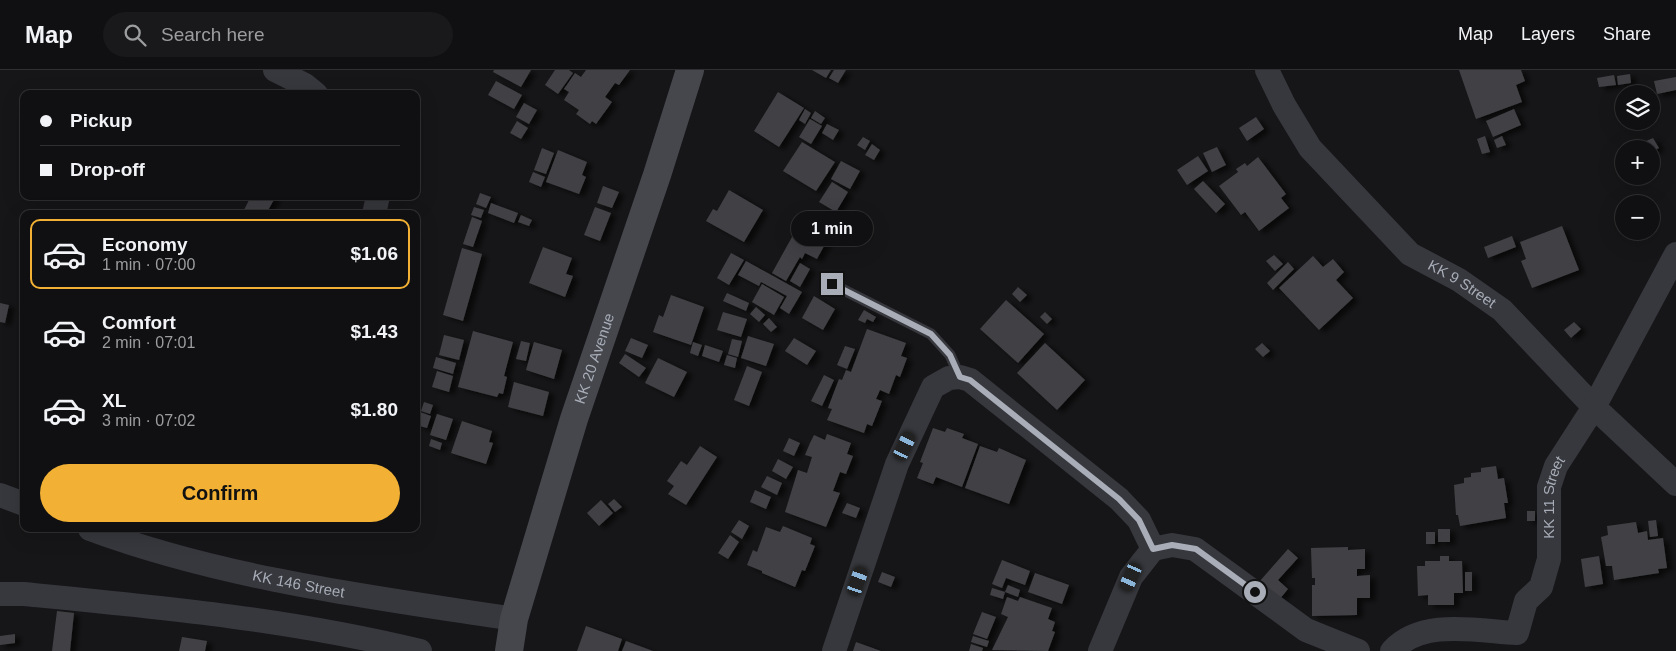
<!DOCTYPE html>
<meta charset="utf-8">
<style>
body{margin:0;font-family:Arial,sans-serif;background:#19191b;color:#f1f3f6;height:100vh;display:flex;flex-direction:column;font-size:19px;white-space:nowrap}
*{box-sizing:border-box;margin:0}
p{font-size:16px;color:#9c9d9f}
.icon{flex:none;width:28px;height:28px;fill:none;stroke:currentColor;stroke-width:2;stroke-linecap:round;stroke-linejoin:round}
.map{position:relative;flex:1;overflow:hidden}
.panel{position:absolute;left:20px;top:140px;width:400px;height:322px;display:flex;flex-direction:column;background:#101012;border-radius:10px;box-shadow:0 5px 20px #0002,0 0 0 1px #303032}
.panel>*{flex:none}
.guide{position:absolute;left:20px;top:20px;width:400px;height:110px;border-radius:10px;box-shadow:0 5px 20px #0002,0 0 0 1px #303032;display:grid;align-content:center;height:110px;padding:0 20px;background:#101012}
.controls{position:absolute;left:1615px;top:15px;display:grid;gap:10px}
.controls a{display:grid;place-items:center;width:45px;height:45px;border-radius:50%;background:#101012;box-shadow:0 5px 20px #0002,0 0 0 1px #303032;font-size:25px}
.end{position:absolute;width:22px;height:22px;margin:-11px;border:6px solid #a8adb8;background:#111;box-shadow:0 0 0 2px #111}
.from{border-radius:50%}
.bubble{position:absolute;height:35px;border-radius:18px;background:#101012;box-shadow:0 5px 20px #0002,0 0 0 1px #303032;font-size:16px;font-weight:700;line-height:35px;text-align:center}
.car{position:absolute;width:15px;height:30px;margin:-15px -8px;border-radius:6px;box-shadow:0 0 4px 1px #0007;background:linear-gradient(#222 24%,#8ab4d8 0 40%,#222 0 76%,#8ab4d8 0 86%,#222 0)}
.guide b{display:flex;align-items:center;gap:18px;height:48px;font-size:19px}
.guide b+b{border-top:1px solid #303032}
.guide i{width:12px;height:12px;background:#f1f3f6}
ul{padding:9px 0 0;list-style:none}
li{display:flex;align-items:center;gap:15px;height:70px;margin:0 10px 8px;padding:0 10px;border:2px solid transparent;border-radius:10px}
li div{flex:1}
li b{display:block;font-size:19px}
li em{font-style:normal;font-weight:700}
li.selected{border-color:#f2b134}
li>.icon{width:45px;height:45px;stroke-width:1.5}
.primary-button{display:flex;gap:10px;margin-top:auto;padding:10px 20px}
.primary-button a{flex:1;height:58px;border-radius:30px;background:#f2b134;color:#111;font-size:20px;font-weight:700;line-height:58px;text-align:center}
header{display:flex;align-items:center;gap:30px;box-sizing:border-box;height:70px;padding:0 25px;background:#101012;border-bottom:1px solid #303032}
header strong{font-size:24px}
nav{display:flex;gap:28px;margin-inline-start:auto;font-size:18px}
.search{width:350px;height:45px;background:#19191b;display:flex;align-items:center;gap:12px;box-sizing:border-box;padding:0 18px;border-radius:28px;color:#9c9d9f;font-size:19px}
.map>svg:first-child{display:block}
.building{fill:#404145;filter:url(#shadow)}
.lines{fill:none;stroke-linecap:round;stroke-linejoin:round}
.lane{stroke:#37383d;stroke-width:11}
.street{stroke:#37383d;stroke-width:24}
.secondary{stroke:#45474d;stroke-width:28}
.route{stroke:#a8adb8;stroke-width:6}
.labels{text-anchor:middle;stroke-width:5;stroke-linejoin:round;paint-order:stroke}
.street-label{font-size:15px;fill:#a8adb8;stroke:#111113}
</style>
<header>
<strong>Map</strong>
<div class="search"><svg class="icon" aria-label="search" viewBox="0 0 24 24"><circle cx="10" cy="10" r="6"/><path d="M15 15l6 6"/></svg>Search here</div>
<nav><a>Map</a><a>Layers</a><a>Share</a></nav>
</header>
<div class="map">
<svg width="1676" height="581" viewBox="0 0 1676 581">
<defs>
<filter id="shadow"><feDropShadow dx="5.5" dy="3" stdDeviation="2.5" flood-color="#0009"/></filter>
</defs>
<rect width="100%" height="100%" fill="#161618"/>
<!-- building -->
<g class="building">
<path d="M494,0H531L521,17L493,2Z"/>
<path d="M555,0H569L573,3L558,24L545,15Z"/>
<path d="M586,0H630L619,15L615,13L605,27L612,32L596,54L592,51L590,54L576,44L579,40L564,30L569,22L564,19L575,3L581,7Z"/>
<path d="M812,0H831L826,8Z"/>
<path d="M834,0H846L838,13L829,8Z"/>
<path d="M1459,0H1521L1525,11L1516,15L1522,32L1476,49Z"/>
<path d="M1630,4L1631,13L1618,15L1617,6Z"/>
<path d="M1614,5L1616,15L1599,17L1597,8Z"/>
<path d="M1676,7V20L1657,24L1654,11Z"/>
<path d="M496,11L522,25L514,39L488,25Z"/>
<path d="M778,22L804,38L779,77L754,61Z"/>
<path d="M524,33L537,40L529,54L516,47Z"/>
<path d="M805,39L811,43L805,54L799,50Z"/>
<path d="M1514,39L1521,55L1493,67L1486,51Z"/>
<path d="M815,41L825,48L821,54L811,48Z"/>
<path d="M1256,47L1264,59L1247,71L1239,58Z"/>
<path d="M810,49L822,56L811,74L799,67Z"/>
<path d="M517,51L528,58L521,69L510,63Z"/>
<path d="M827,54L839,60L833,70L822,63Z"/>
<path d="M1485,66L1490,82L1482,84L1477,69Z"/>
<path d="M1502,66L1506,75L1497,78L1494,70Z"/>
<path d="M863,67L870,71L865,80L857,75Z"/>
<path d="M1653,68L1659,78L1651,82V79H1648L1644,72Z"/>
<path d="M802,72L835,92L816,121L783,101Z"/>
<path d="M872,74L880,80L874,90L865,85Z"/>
<path d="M1217,77L1226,95L1212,102L1203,83Z"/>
<path d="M542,78L554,83L546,104L534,100Z"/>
<path d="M558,80L587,92L582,105L586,107L579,124L546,112Z"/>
<path d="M1198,86L1208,101L1187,115L1177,100Z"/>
<path d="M1258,87L1286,124L1281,128L1289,138L1259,161L1245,142L1241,145L1219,116L1238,102L1236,99L1245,93L1247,96Z"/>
<path d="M841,91L860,101L850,119L831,109Z"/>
<path d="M533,102L545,107L541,117L529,112Z"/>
<path d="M1203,111L1225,134L1216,143L1194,119Z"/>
<path d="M832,112L848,122L836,142L819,132Z"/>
<path d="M603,116L619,122L612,138L597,133Z"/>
<path d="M729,120L763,140L744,172L706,151L713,139L717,141Z"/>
<path d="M480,123L491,127L486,138L476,134Z"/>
<path d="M251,126H276L266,144H242Z"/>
<path d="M491,133L518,143L514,153L488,143Z"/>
<path d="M474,137L484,140L481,148L471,145Z"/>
<path d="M595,137L611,143L600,171L584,165Z"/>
<path d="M521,145L532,150L529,156L518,152Z"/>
<path d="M472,147L482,151L473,177L463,174Z"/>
<path d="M802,149L830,165L817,189L805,183L802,189L800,187L786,211L772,203Z"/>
<path d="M1562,156L1579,200L1532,218L1521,191L1526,189L1520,172Z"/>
<path d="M1512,166L1516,177L1488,188L1484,177Z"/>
<path d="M543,177L572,188L566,204L573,206L565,227L529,213Z"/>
<path d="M462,178L482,184L463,251L443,245Z"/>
<path d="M731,183L744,190L729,215L717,208Z"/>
<path d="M1274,185L1283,194L1275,201L1266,191Z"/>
<path d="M1313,186L1323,197L1333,189L1344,202L1336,210L1353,228L1319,260L1279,218Z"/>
<path d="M746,191L802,222L789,244L780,238L787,226L761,212L759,216L738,205Z"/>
<path d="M1288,192L1294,199L1273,220L1267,213Z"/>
<path d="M800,193L810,199L800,217L790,211Z"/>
<path d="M762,214L784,227L774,245L752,232Z"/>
<path d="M1018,217L1027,225L1020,232L1012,224Z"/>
<path d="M727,223L749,233L746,241L723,231Z"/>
<path d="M671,225L704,237L691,275L653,262L659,245L663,247Z"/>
<path d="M814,226L835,239L823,260L802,248Z"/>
<path d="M1006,230L1044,264L1018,293L980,259Z"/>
<path d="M0,233L9,235L5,253L0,252Z"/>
<path d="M756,237L765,245L759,252L750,244Z"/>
<path d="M864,240L876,247L873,252L867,249L865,253L858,250Z"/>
<path d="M723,242L747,249L741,267L717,260Z"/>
<path d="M1045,242L1052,249L1047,254L1040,247Z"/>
<path d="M769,248L777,257L771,262L763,254Z"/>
<path d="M1574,252L1581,259L1571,268L1564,260Z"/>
<path d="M867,259L906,273L901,286L907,288L900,307L896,305L889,324L880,320L876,329L882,331L872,356L867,354L864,363L827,350L832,339L828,338L839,309L842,310L846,300L851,302Z"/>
<path d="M473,261L513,272L504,306L507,307L503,324L499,323L497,327L458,317Z"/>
<path d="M444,265L464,270L459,290L439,285Z"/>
<path d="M748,266L774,274L766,296L741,288Z"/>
<path d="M631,268L648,275L642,288L625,281Z"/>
<path d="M794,268L816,281L807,295L785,281Z"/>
<path d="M732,269L742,271L738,287L728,284Z"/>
<path d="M521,271L530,273L526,291L516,289Z"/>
<path d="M534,272L562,280L554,309L526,300Z"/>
<path d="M693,272L702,275L698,286L690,283Z"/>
<path d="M1045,273L1085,310L1057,340L1017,303Z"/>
<path d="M1262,273L1270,281L1263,287L1255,279Z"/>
<path d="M705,275L723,281L719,292L702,286Z"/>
<path d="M845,276L855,279L847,299L837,295Z"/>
<path d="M625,284L646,298L639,307L619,293Z"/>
<path d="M727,285L737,288L735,298L724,295Z"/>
<path d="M436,287L456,293L453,304L433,298Z"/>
<path d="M658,288L687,302L674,327L645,313Z"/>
<path d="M747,296L762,302L749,336L734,330Z"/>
<path d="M437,301L453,306L449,322L432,317Z"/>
<path d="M824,305L834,310L822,336L811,331Z"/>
<path d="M514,312L549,322L543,346L508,337Z"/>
<path d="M424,332L433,335L430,344L421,341Z"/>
<path d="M420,342L431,346L427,358L416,355Z"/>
<path d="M437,344L453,349L446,370L430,365Z"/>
<path d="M462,351L492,361L489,372L493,373L486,394L451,383Z"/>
<path d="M933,358L945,362L947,358L964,364L962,368L978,374L962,417L936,407L933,414L917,408L923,393L920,392Z"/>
<path d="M827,364L851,373L847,384L853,386L846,404L840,402L833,421L840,423L826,457L785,442L798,400L807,403L812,387L805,385L810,373L814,365L825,370Z"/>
<path d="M789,368L800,373L794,386L783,381Z"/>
<path d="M431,369L442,373L440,380L429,376Z"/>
<path d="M700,376L717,387L686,435L668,424L674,416L667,411L681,391L687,395Z"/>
<path d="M980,376L997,382L999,378L1026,390L1009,434L965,418Z"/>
<path d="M778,389L793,397L786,409L772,401Z"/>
<path d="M1496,396L1498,409L1504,408L1508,433H1504L1506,448L1460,456L1458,445H1456L1454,415L1464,413V408L1471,407V403L1481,402V398Z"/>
<path d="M767,406L782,413L777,425L761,417Z"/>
<path d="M755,420L771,427L766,439L750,432Z"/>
<path d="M614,429L622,437L615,442L608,434Z"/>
<path d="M601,430L613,443L599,456L587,443Z"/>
<path d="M847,433L860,438L856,448L842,443Z"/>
<rect x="1527" y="441" width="8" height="10"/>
<path d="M739,450L749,456L742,469L731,462Z"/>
<path d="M1656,450L1658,466L1650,467L1648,451Z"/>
<path d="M1636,452L1638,463L1647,461L1648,470L1663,468L1667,498L1658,499L1659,503L1614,510L1612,496H1606L1601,467L1608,465L1607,456Z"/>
<path d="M783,456L812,468L810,474L815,476L805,501L802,500L795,517L762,503V501L747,495L753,480L757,482L766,457L780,462Z"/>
<rect x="1438" y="459" width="12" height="13"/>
<rect x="1426" y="462" width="9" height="12"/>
<path d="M730,465L739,472L728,489L718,483Z"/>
<path d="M1348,477V480L1365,479V499H1357V506L1370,505V528H1357V545L1312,546V515H1315V508H1312L1311,478Z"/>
<path d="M1288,479L1298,488L1278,510L1288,519L1279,530L1259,512Z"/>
<path d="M1440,486H1449V491H1462L1463,523H1454V535H1428V525L1418,526L1417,496H1425V491H1440Z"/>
<path d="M1599,486L1603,514L1585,517L1581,489Z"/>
<path d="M1002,490L1030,501L1025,515L1006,508L1002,518L992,514Z"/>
<path d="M882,502L895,507L891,517L878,512Z"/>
<rect x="1465" y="502" width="7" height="19"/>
<path d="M1035,503L1069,515L1062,534L1028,522Z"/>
<path d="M1008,515L1020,520L1018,527L1005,522Z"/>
<path d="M992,518L1005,522L1003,529L990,525Z"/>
<path d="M1007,527L1018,531L1020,527L1052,538L1048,549L1055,552L1052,561L1055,562L1048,581L992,580L1008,547L1001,544Z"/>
<path d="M57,541L74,543L70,581H52Z"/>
<path d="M982,542L996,547L987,569L973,564Z"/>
<path d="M586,556L622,569L618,581H577Z"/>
<path d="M15,564V573L0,575V566Z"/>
<path d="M973,566L989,571L987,577L971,572Z"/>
<path d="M182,567L207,571L205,581H179Z"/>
<path d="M626,571L653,581H622Z"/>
<path d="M856,572L881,581H853Z"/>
<path d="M971,574L983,578L982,581H969Z"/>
</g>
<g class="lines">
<!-- lane -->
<path class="lane" d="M832,214L931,264L950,285L960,307"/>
<!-- street -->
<g class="street">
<path d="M275,0L305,15L316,24"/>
<path id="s1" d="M1267,0L1284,35L1310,78L1410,184L1459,210L1502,240L1594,337L1676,414"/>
<path d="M374,144L378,126"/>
<path d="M0,425L24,434"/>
<path id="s2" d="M90,459C225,509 371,527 514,549"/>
<path d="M0,524H24C158,537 289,549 420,581"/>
<path d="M834,581L897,394L933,317L949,308L960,307L970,310L1119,429L1139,450L1153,479L1172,475L1195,479L1306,560L1358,581"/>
<path d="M1100,581L1131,507L1153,479"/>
<path id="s3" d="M1392,581C1422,548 1477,561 1517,563L1526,531L1541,517L1549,489V417L1556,396L1594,337L1676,184"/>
</g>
<!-- secondary -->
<path class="secondary" id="s4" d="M509,581L514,549L574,349L657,105L690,0"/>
</g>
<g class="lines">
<!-- route -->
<path class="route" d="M832,214L931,264L950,285L960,307L970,310L1119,429L1139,450L1153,479L1172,475L1196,479L1255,522"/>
</g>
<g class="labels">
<!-- street labels -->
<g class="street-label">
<text dy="5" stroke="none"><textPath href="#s1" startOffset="295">KK 9 Street</textPath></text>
<text dy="5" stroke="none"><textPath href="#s4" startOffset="305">KK 20 Avenue</textPath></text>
<text dy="5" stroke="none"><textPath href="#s3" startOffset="276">KK 11 Street</textPath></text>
<text dy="5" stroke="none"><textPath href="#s2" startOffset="216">KK 146 Street</textPath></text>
</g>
</g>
</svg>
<div class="controls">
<a><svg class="icon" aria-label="layers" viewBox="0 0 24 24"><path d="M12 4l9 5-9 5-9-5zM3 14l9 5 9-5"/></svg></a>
<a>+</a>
<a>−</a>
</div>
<i class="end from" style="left:1255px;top:522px"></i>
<i class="end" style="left:832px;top:214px"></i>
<div class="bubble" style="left:791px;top:141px;width:82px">1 min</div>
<i class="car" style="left:905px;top:376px;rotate:25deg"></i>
<i class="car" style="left:1131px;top:507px;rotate:204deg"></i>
<i class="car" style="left:858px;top:511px;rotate:19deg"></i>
<div class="guide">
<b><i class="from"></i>Pickup</b>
<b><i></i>Drop-off</b>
</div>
<section class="panel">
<ul>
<li class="selected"><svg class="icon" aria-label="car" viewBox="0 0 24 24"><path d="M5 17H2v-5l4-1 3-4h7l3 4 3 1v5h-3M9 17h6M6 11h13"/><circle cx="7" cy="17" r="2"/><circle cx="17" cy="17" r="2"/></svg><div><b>Economy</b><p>1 min · 07:00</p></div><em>$1.06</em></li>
<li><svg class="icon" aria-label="car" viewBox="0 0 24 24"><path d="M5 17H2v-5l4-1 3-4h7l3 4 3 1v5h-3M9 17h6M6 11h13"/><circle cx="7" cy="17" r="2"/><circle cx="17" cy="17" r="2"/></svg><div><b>Comfort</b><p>2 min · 07:01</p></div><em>$1.43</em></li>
<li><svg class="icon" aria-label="car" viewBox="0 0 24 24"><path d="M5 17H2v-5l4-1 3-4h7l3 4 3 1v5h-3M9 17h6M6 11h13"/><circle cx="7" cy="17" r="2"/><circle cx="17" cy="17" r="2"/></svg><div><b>XL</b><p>3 min · 07:02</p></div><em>$1.80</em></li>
</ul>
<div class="primary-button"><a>Confirm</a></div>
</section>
</div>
